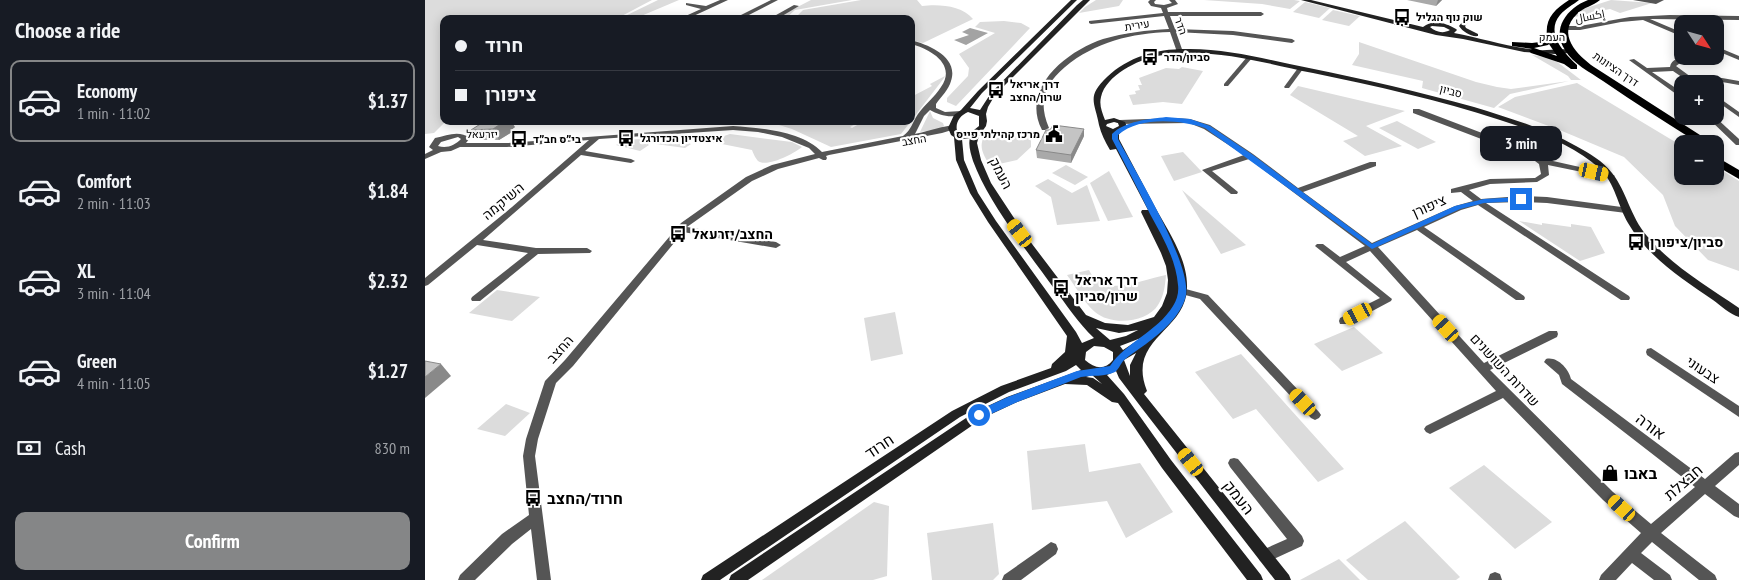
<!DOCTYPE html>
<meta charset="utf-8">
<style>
body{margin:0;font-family:"PT Sans Narrow",Cairo,Heebo,sans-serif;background:#242831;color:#f1f3f6;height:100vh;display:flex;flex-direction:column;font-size:19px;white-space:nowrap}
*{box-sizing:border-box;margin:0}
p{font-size:16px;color:#9ea1a6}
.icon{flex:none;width:28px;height:28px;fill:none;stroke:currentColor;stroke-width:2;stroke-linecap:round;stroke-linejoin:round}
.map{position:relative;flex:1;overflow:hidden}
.sheet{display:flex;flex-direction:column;background:#171b24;width:425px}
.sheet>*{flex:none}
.top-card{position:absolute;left:15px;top:15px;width:475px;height:110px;border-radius:10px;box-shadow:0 2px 12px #0003;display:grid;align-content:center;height:110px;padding:0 15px;background:#171b24}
.needle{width:32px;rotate:126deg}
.buttons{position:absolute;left:1249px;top:15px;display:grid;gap:10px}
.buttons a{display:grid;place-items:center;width:50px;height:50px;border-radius:10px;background:#171b24;box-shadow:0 2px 12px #0003;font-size:25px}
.end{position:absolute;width:22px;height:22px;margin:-11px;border:6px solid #1a73e8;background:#fff;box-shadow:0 0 0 2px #fff}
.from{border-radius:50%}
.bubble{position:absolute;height:35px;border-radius:10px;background:#171b24;box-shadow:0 2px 12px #0003;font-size:16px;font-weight:600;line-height:35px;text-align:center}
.car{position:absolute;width:15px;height:30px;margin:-15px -8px;border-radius:6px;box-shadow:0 0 4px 1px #0007;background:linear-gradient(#f5c518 24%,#345 0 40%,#f5c518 0 76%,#345 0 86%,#f5c518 0)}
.top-card b{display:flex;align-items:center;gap:18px;height:48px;font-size:19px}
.top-card b+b{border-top:1px solid #363941}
.top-card i{width:12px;height:12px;background:#f1f3f6}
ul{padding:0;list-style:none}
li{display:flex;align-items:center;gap:15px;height:82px;margin:0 10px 8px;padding:0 5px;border:2px solid transparent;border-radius:10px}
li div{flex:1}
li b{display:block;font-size:19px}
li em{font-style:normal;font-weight:600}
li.on{border-color:#858687}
li>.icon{width:45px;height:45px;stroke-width:1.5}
h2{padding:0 15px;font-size:22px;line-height:60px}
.pay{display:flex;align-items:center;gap:12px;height:55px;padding:0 15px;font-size:19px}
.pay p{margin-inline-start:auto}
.primary-button{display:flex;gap:10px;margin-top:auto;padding:10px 15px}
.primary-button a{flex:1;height:58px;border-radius:10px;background:#858687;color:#fff;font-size:20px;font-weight:600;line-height:58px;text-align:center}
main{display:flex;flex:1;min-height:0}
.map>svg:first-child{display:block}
.green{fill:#dcdcdc}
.water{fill:#a3a3a3}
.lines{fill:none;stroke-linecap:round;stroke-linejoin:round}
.street{fill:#555;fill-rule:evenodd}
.secondary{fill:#222;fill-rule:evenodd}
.highway{fill:#000;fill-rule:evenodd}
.wall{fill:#a9a9a9}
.shaded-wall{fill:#898989}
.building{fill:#c4c4c4;stroke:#898989}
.route{fill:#1a73e8}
.labels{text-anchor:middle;stroke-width:4.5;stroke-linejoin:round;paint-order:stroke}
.far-street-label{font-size:11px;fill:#000;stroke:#fff}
.far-poi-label{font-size:11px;font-weight:bold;fill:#000;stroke:#fff;text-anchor:start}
.street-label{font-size:14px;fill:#000;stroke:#fff}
.poi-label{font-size:14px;font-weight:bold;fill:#000;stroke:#fff;text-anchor:start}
.near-street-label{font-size:16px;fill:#000;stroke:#fff}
.near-poi-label{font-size:16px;font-weight:bold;fill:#000;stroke:#fff;text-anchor:start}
</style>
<main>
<section class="sheet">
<h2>Choose a ride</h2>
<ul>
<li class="on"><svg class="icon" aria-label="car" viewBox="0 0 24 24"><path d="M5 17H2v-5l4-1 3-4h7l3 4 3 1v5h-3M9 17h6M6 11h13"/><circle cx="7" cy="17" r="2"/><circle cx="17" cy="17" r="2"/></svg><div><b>Economy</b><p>1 min · 11:02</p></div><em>$1.37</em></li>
<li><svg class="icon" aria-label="car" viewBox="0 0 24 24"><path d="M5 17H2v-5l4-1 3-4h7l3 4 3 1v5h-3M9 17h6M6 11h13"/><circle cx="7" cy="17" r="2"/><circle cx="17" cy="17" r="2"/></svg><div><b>Comfort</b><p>2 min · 11:03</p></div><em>$1.84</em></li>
<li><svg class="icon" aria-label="car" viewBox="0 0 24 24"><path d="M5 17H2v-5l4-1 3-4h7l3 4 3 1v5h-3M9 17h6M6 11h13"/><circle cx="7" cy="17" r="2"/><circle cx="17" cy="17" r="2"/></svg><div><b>XL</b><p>3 min · 11:04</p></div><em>$2.32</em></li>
<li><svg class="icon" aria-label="car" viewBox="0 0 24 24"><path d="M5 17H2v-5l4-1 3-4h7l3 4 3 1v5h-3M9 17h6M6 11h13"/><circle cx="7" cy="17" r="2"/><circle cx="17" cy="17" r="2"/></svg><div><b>Green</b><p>4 min · 11:05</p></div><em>$1.27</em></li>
</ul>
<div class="pay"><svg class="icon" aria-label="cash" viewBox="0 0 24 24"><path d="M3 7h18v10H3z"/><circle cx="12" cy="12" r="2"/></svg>Cash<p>830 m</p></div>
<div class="primary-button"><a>Confirm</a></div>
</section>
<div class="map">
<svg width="1314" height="580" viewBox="0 0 1314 580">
<rect width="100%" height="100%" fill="#fff"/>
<!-- green -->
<g class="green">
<path d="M0,0H227L191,19H19V121H21L9,133L0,134Z"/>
<path d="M233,0H254L209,19H194Z"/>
<path d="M386,0H427L370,10L360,19H349Z"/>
<path d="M436,0H492L497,6C513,4 537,5 548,19L498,43L486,40V19H369L378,10Z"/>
<path d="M671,0H698L694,6L654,13L660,7Z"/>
<path d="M779,0H869L875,1L865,9L837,4Z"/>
<path d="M1186,0L1227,3L1195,13L1185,9L1175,11V14L1147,17L1158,9Z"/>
<path d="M880,2L905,8L894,18L868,12Z"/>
<path d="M908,10L935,16L924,26L897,20Z"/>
<path d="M579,21L596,23L605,28L531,106L522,102V98L543,76L544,68L534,54L570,33L550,27L555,22Z"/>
<path d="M934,42L1051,82L1072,87L1086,89L1144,81L1085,94L1069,108L997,88L998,81L927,65L934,54Z"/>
<path d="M1107,55L1127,58L1156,80H1146L1143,76Z"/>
<path d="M757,67L778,71L757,104L738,102L708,105L704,95L711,94L710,91L715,90L713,85H717L714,78L741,68L754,69Z"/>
<path d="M520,76L519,78L486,121V97L507,86L505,84Z"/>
<path d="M1152,83L1257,146L1258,176H1290V166L1314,181V271L1283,260L1250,226L1238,195L1199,157L1137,131L1073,107L1090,97Z"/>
<path d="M873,86L980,111L941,126L977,146L940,156L918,141L933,136L865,95Z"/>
<path d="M505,111L508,118L518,123L519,126L515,129L495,132Z"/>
<path d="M341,121H412L416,123L414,121H436L425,127L427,128L439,121H486L476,134L406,147L367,129Z"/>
<path d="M972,121L1011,142L993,149L954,128Z"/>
<path d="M606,131V147L592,160L565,166C558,154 553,147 560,134Z"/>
<path d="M305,134L367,142L377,147C370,153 342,168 333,161C331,159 328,153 327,150L252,135L296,137Z"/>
<path d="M244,137L266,144L260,148L231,144L224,138Z"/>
<path d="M217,139L224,145L215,151L191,145L201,140Z"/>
<path d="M758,152L777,172L749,181L736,156Z"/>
<path d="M641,165L663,177L650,185L627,173Z"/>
<path d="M684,171L708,217L683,221L665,183Z"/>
<path d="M623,179L647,193L662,185L675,221L632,225L626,197L610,186Z"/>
<path d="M757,190L821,245L796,254Z"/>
<path d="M1094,221L1117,225V223L1146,227V224L1166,227L1180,253L1155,261Z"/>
<path d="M664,270C678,300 717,279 741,275C740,286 739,296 733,305C722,323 686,326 670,312C659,303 651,287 642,275Z"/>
<path d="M72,290L115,297L87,321L44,313Z"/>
<path d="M470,312L478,354L446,361L439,318Z"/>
<path d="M929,327L958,353L917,371L889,344Z"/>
<path d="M816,354L919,469L893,482L831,409L808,419L770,372Z"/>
<path d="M81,404L105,413L80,436L52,429Z"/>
<path d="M660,444L664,472L715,463L748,512L701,538L682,501L607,510L602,451Z"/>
<path d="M1059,465L1127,522L1090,549L1024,488Z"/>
<path d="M449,502L464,506L462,576L448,580H337Z"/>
<path d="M980,521L1035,577L1031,580H943L921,560Z"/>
<path d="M568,523L574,574L568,580H507L502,533Z"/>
<path d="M914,559L935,580H875Z"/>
</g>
<!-- water -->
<path class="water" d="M545,28L563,33L541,45L529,40L544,35L537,32Z"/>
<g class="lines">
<!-- street -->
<g class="street">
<path d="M295,0H303L262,19H254L276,9L261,5V3L281,6Z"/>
<path d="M346,0H353L316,19H308Z"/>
<path d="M725,0H731L729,2L730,4L739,5L747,3L744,0H750L753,4L742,8L743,12H836L839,14L836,16H745L750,29L808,31L867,39L870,41L867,43L808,35L751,32L758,52L755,54L752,52L745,32C707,33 670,42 640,67C619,85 613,102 624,128L620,130H617C595,88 642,51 678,39C699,33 722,30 744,29L739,16L666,24L664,23V21L738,13L736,8L726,6L723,2Z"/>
<path d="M1208,0H1239L1231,4Z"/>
<path d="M369,5L374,6L352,19H344Z"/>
<path d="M1245,15L1314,16V20L1225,19L1258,33V37L1218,20L1196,22L1155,30H1139L1136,28L1139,26H1155L1205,17Z"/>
<path d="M486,40C504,45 534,57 526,81C524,89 516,97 511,104V108L520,112L536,111L540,113C529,119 515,116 505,110L499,116L490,134C500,132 522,125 530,125V129L517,133L404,155L401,156L402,158L401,160H398L394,158L353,169L327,181L262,227L351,242L356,245L351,248L258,232L148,366L131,383L113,439L110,456L126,580H112L106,529L87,544L50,580H33L35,575L77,534L104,515L98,456L101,439L120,381L140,360L256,223L321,177L347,165L390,154L384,148L357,137L333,132L308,130L174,139L160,151L206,159L210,161L206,163L156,155L58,240L111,248H162L167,251L165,253L113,254L55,301H47L46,299L47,297L103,253L52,245L3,285L0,286V278L87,207L164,140L82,147H35L26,151L16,152L0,159V154L8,150L4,147L10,138C23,135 34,130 45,138L41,143H82L308,126C336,128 377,131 397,152L478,136C487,129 487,123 493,114C500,104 510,97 516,87C532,64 505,49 486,44ZM33,137L36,139C30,145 22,149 13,146L16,142Z"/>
<path d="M1290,46L1314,56V60L1290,50Z"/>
<path d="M1263,56H1284L1258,61L1251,66L1266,77L1297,78L1314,81V85L1297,82L1272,81L1275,84H1267L1248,71L1227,72L1258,93V99L1204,60L1209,59L1222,68L1245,67C1246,59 1256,57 1263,56Z"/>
<path d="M822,57L827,58L803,86H799V84Z"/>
<path d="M873,68L878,69L864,88H860L859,87Z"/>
<path d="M1290,95L1314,112V117L1290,100Z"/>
<path d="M988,109H994L1112,154L1119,159L1186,174L1190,176L1186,178L1123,165L1124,175L1112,182L1065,184L1044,190L1056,199L1096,196L1122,197L1204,208L1205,210L1201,213L1122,203L1096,202L1061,203L1204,296L1205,298L1204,300H1196L1053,205L1036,210L999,227L1099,296L1100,298L1099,300H1091L992,230L953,247L1059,363L1124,331H1132L1133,334L1132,337L1065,370L1188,492L1226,524L1270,487L1137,384L1134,375L1119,362L1121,359C1132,356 1144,369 1146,379L1280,479L1310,453L1314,452V465L1290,486L1314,504V518L1309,516L1280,494L1236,533L1290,575L1292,580H1274L1227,542L1216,553L1245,575L1247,580H1229L1207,563L1191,580H1174L1176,575L1216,533L1178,500L1078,398L1009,432L1005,434L1001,432L999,429L1001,426L1071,391L945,251L921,262L967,299L966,301L923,324H915L914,321L915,318L955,298L890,246L892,244H898L915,257L940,246L824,159L787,171L813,192L812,194H806L777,170L819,155L779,129L764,123L695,124L691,122L695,120L750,118L765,119L785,125L828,154L873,188L945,162H951V166L878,192L947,243L1030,206L1048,201L1036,192L1026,193V189L1065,179L1110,178L1116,174L1114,164L1106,158L988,113Z"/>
<path d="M1281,116H1289L1314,139V145H1311Z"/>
<path d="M757,288L783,295L894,412L896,415L894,418L890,420L886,418L775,299L753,293L752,291Z"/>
<path d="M1226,348L1314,406V417L1222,355L1221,352L1222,349Z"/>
<path d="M809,458L813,459L877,536L879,541L877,546L840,563L835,561L833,556L835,551L862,539L805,467L803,463L805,459Z"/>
<path d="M626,542L631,544L633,549L631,554L596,580H577L579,575Z"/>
<path d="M1070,572L1075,574L1077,580H1063L1065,574Z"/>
</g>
<!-- secondary -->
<g class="secondary">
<path d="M646,0H652L557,93L545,108L555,110L566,93L652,5L658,0H665L570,95L563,107L561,114L562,121L561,126L554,136L552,143L556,160L566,183L601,236L661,315L680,323L703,325L729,317L737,306L742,293L743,280L741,266L736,253L716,212L717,210H723L691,149L685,150C680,142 676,133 674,125C670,102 661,97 682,77C703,57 731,49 760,49C802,48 843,60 884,68C939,79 995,92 1049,107C1084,118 1119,128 1151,146C1164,153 1178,161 1187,173C1202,192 1205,216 1222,236C1247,266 1282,286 1314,308V317C1305,314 1296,306 1288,300C1257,279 1222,256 1203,223C1193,206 1190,183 1175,169C1148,144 1109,131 1075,120C1014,100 951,86 888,73C838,63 784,46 732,56C713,60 681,75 676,97C674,105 677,112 680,120L689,118L700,122L702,127L694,134V139C706,162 718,184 730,207C743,231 763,259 762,288C761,332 701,338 722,391L719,394L864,575L866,580H850L719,411L694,378L691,371L682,375L699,394L746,460L836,575L838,580H822L737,468L693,403L687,402L662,385L640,384L590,403L558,418L323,580H304L306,575L550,412L582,397L656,370L651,365L641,371L584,392L535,417L295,580H276L278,575L527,411L576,386L626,368L627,364L640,352L642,336L563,222L545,193L531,160L529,137L526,135L523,128L529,115L536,110L553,91ZM543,112L554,116V126L544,134H533C529,124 534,116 543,112ZM689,122L693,123L694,126L688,129L681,126L682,124ZM545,138C543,145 546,154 548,161C563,202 602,251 628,287C641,304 653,323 669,338L657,343L651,332L571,221L553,193L539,160L537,139ZM671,328L694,333L713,330L701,336L685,340ZM716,338L698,350L695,346ZM669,346L679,347L688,352V360C680,370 670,369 660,360L661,352ZM711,353L705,365V376L699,360ZM667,375L677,384L668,378L661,377Z"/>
<path d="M876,0H886L998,27C1008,19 1021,23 1031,29L1032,30L1029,33C1057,38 1085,48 1114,50C1122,51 1142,47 1148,51L1145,53L1130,54L1099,52L1038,39L1011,35ZM1007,26L1019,27L1025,30C1018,34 1011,32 1005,27Z"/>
<path d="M1038,21H1042L1043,22L1040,26L1041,28L1053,34V36C1046,37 1038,32 1034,26Z"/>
</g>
<!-- highway -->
<g class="highway">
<path d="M1144,0H1154C1148,5 1141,8 1135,15C1120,33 1139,53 1152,65V69H1146L1139,64L1106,53L1104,51L1107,49L1087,46V42L1107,43L1123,41C1118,21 1128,10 1144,0ZM1124,44L1132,56L1109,48L1123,45Z"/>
<path d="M1163,0H1175C1168,6 1159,7 1152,14C1131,34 1152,55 1169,67L1289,144H1275C1242,123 1210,103 1178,81C1165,72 1148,64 1140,50C1126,29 1142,8 1163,0Z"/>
<path d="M1290,156L1314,170V179L1290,165Z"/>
</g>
</g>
<!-- wall -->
<g class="wall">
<path d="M982,0H1017L1011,6Z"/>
<path d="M90,127L86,130L87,132L74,140H53L46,130Z"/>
<path d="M659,136L646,163L612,158L611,150Z"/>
</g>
<!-- shaded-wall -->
<g class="shaded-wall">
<path d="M1013,0H1017L1011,6Z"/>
<path d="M77,121H86L90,127L86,130L87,132L74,140L68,129Z"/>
<path d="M659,129V136L646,163V155Z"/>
<path d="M16,364L26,376L0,398V377Z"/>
</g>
<!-- building -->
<g class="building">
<path d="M60,121H80L68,129L46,130Z"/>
<path d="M628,125L659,129L646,155L611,150L621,130H625Z"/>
<path d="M0,361L16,364L0,377Z"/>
</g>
<!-- route -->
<path class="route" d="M741,117L765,119L785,126L828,155L947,244L1030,206L1059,199L1096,197L1099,199L1096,201L1059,203L1035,209L947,249L780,128C755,120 715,116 693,135V139C710,171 766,262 761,295C757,315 736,333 721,344C714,349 706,354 699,360C696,363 694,369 690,372C680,377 667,375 656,377L590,403L557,418H550V412L583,397L652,371L685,366C701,342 732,332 748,306C752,300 754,292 753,285C751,259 737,236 725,214C713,189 700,164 687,139V134C700,121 724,119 741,117Z"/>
<!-- icons -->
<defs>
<g id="bus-bare" transform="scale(1.35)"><path d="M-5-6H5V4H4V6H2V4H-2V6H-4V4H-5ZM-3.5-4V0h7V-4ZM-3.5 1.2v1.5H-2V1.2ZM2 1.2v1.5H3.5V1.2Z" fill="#000" stroke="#fff" stroke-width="2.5" paint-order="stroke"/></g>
<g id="civic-bare" transform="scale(1.35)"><path d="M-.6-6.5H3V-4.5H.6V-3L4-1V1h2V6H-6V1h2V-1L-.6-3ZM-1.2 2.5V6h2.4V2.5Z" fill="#000" stroke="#fff" stroke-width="2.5" paint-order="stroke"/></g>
<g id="shop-bare" transform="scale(1.35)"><path d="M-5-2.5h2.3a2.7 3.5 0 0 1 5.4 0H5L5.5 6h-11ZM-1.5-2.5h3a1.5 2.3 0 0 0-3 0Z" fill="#000" stroke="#fff" stroke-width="2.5" paint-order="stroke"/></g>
</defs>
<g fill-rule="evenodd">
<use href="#bus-bare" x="977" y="17"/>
<use href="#bus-bare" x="725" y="57"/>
<use href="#bus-bare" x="571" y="90"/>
<use href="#civic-bare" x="629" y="134"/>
<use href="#bus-bare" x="201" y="138"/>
<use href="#bus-bare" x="94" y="139"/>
<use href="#bus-bare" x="253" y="234"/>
<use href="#bus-bare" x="1211" y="242"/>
<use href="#bus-bare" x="636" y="288"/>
<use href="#shop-bare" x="1185" y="473"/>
<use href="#bus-bare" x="108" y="498"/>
</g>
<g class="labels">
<!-- far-street labels -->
<g class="far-street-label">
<text transform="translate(1165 16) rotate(-11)" y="4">إكسال</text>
<text transform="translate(712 25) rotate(-9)" y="4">עירית</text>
<text transform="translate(756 26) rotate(70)" y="4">הדר</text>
<text x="1127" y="41">העמק</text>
<text transform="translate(1191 69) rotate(34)" y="4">דרך הציונות</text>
<text transform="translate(1026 91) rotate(15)" y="4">סביון</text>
<text x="57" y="138">יזרעאל</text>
<text transform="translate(489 140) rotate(-10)" y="4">החצב</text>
</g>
<!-- far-poi labels -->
<g class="far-poi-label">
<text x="991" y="21">שוק נוף הגליל</text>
<text x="739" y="61">סביון/הדר</text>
<text x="585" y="88">דרך אריאל<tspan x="585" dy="13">שרון/החצב</tspan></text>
<text x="615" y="138" text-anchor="end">מרכז קהילתי פייס</text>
<text x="215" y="142">איצטדיון הכדורגל</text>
<text x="108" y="143">בי״ס חב״ד</text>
</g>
<!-- street labels -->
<g class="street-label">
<text transform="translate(576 173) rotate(63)" y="5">העמק</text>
<text transform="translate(78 201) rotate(-40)" y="5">השיקמה</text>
<text transform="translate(1004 206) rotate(-24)" y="5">ציפורן</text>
<text transform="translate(135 349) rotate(-48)" y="5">החצב</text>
<text transform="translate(1080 370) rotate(47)" y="5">שדרות השושנים</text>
<text transform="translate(1278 370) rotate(34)" y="5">צבעוני</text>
</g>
<!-- poi labels -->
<g class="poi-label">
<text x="267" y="239">החצב/יזרעאל</text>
<text x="1225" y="247">סביון/ציפורן</text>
<text x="650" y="285">דרך אריאל<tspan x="650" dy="16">שרון/סביון</tspan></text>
</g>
<!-- near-street labels -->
<g class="near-street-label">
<text transform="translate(1226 426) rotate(37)" y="6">אורה</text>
<text transform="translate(454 446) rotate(-34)" y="6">חרוד</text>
<text transform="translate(1258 482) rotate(-41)" y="6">חבצלת</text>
<text transform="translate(814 497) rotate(52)" y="6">העמק</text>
</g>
<!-- near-poi labels -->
<g class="near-poi-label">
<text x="1199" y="479">באבו</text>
<text x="122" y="504">חרוד/החצב</text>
</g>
</g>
</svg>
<div class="buttons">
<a><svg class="needle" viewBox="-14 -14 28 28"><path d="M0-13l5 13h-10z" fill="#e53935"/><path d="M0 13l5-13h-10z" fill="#9ea1a6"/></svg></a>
<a>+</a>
<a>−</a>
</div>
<i class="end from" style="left:554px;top:415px"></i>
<i class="end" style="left:1096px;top:199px"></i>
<div class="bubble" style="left:1055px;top:126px;width:82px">3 min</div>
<i class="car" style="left:1169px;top:172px;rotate:103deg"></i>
<i class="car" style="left:595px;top:233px;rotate:323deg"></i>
<i class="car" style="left:933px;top:314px;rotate:243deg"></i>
<i class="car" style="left:1021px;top:328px;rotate:318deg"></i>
<i class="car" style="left:878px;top:402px;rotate:317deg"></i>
<i class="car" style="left:766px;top:462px;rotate:321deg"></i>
<i class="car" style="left:1197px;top:508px;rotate:312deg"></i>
<div class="top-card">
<b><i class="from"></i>חרוד</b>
<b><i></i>ציפורן</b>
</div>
</div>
</main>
